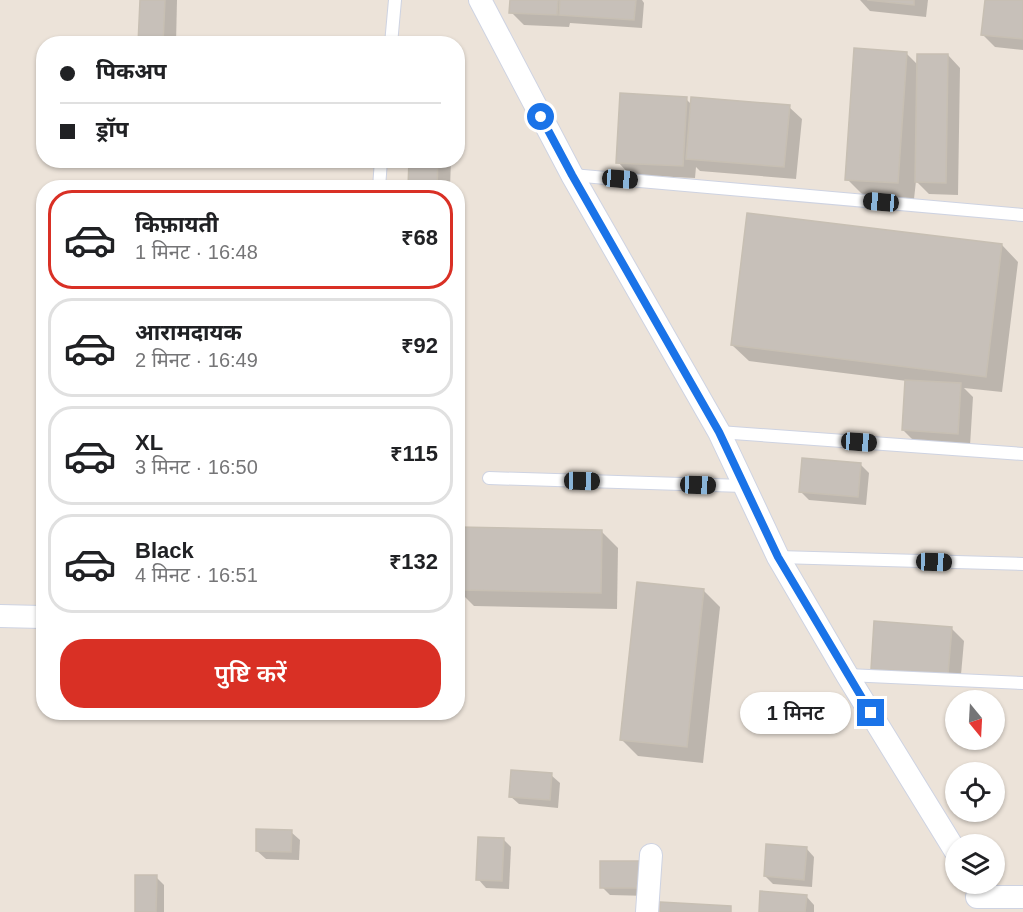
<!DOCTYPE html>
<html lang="hi">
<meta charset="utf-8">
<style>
body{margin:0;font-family:Arial,"Noto Sans Devanagari",sans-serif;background:#f2f2f2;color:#202124;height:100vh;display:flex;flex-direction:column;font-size:22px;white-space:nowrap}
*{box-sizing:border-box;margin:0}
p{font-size:20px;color:#757577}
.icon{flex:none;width:33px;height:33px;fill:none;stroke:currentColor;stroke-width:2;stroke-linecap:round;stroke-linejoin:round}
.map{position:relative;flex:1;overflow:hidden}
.side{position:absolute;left:36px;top:180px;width:429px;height:540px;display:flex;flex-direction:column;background:#fff;border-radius:24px;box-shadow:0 2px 4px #0004}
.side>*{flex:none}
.guide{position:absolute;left:36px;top:36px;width:429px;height:132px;border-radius:24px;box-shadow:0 2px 4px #0004;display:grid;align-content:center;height:132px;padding:0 24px;background:#fff}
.needle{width:39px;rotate:162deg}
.controls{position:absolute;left:945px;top:690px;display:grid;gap:12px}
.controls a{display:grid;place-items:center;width:60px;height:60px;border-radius:50%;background:#fff;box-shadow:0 2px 4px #0004;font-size:30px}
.end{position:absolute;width:27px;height:27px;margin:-14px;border:8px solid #1a73e8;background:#fff;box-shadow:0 0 0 3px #fff}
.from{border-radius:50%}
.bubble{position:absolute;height:42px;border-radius:21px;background:#fff;box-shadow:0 2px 4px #0004;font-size:20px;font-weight:600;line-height:42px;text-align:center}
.car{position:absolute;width:18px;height:36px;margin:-18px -9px;border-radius:8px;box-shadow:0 0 4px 2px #0007;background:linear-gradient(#222 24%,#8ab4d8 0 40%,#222 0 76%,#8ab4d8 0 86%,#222 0)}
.guide b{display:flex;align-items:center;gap:21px;height:57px;font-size:22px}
.guide b+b{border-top:2px solid #e0e0e0}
.guide i{width:15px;height:15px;background:#202124}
ul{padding:10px 0 0;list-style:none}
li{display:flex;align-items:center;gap:18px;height:99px;margin:0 12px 9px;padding:0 12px;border:3px solid #e0e0e0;border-radius:24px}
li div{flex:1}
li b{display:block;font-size:22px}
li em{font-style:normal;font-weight:600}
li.active{border-color:#d93025}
li>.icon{width:54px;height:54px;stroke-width:1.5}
.button{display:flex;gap:12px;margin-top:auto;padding:12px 24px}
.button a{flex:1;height:69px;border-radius:24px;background:#d93025;color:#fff;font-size:24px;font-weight:600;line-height:69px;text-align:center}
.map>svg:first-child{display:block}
.shadow{fill:#0003}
.building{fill:#c7c0b9;stroke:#c7bfb3;stroke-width:1.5}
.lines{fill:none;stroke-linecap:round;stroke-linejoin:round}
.lane-casing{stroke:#ced3e2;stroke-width:14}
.street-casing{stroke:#ced3e2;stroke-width:24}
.lane{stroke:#fff;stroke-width:12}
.street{stroke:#fff;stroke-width:22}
.route{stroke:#1a73e8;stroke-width:8}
</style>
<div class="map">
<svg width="1023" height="912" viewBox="0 0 1023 912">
<rect width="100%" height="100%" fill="#ece3d9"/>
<!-- shadow -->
<g class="shadow">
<path d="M141,0H177L176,44H140Z"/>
<path d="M512,0H642L644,3L642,28L570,23L569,27L524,25L511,12Z"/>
<path d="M860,0H928L926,17L870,11Z"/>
<path d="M986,0H1023V50L995,47L983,35Z"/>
<path d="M906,53L918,65L948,55L960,68L958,195L929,194L916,181L914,199L864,196L847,179Z"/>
<path d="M686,99L692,105L789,107L802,119L796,179L700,171L696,167L695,178L630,175L618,162Z"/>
<path d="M410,160H451L450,188H409Z"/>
<path d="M1002,245L1018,262L1002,392L964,388L973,397L970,446L916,443L903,430L907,381L749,361L732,345Z"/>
<path d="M860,464L869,473L866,505L809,500L801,492Z"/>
<path d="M458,529L602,532L618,548L617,609L474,606L458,590Z"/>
<path d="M703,590L720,607L703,763L638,756L621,739Z"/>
<path d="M951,628L964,641L960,686L885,681L872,668Z"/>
<path d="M551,775L560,783L558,808L519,804L510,796Z"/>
<path d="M291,832L300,840L299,860L266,859L257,851Z"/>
<path d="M503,839L511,847L509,889L486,888L478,879Z"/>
<path d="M806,848L814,857L812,887L773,884L765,876Z"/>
<path d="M602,863L649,896L610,895L602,887Z"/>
<path d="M156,877L164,885V912H137Z"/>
<path d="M806,896L814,905V912H760Z"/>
</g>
<!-- building -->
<g class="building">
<path d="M140,0H165L163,44H138Z"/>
<path d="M510,0H558L557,15L509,13Z"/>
<path d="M560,0H636L634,20L559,15Z"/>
<path d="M867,0H914V5Z"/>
<path d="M985,0H1023V39L981,35Z"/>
<path d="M854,48L907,52L898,183L845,180Z"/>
<path d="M917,54H948L946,183L915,182Z"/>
<path d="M620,93L687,97L683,166L616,163Z"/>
<path d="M691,97L790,105L784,167L686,159Z"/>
<path d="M409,160H438L437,188H408Z"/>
<path d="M747,213L1002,244L986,377L731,345Z"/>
<path d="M905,380L961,383L958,434L902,430Z"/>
<path d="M802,458L861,463L858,497L799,492Z"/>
<path d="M458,527L602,530L601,593L458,590Z"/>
<path d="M637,582L704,589L687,747L620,740Z"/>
<path d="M874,621L952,627L948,674L871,669Z"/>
<path d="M511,770L552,773L550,800L509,797Z"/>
<path d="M256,829L292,830L291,852L256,851Z"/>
<path d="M478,837L504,838L502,881L476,880Z"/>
<path d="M766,844L807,847L804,880L764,876Z"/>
<rect x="600" y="861" width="41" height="27"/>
<path d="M135,875H157L156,912H135Z"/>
<path d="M760,891L807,895L805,912H759Z"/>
<path d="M660,902L731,906V912H660Z"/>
</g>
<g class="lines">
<!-- lane casing -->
<g class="lane-casing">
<g id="lane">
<path d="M391,44L395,0"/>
<path d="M572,175L1023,215"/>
<path d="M379,188L381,160"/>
<path d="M719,432L1023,454"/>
<path d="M489,478L744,486"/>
<path d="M778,557L1023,564"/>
<path d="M847,675L1023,683"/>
</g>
</g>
<!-- street casing -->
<g class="street-casing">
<g id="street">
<path d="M480,0L572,175L719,432L778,557L847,675L956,852"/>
<path d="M0,616L42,617"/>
<path d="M977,897H1023"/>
<path d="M647,912L651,855"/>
</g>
</g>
<!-- lane -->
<use href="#lane" class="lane"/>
<!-- street -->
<use href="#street" class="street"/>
</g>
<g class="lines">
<!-- route -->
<path class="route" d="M541,117L572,175L719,432L778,557L871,713"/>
</g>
</svg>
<div class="controls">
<a><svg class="needle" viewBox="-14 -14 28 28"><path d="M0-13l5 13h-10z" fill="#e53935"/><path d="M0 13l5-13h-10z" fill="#757577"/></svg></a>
<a><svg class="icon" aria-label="locate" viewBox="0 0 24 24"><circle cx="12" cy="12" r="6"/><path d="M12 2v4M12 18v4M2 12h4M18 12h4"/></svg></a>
<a><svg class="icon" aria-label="layers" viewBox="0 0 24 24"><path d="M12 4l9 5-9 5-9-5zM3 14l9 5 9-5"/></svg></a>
</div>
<i class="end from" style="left:541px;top:117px"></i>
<i class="end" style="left:871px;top:713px"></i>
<div class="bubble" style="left:740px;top:692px;width:111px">1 मिनट</div>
<i class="car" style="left:620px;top:179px;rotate:95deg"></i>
<i class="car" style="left:881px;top:202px;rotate:275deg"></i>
<i class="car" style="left:859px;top:442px;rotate:94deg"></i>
<i class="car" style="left:582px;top:481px;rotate:91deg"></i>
<i class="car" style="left:698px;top:485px;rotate:92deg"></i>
<i class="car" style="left:934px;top:562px;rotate:92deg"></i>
<div class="guide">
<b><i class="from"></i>पिकअप</b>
<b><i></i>ड्रॉप</b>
</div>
<section class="side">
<ul>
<li class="active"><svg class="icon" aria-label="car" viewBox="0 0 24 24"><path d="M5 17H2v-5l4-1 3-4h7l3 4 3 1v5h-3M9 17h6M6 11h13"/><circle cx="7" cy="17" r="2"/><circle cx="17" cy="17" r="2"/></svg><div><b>किफ़ायती</b><p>1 मिनट · 16:48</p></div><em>₹68</em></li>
<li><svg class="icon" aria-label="car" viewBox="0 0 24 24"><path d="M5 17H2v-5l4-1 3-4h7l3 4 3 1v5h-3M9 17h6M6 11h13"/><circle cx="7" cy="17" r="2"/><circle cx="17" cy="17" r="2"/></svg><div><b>आरामदायक</b><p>2 मिनट · 16:49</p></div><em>₹92</em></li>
<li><svg class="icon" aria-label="car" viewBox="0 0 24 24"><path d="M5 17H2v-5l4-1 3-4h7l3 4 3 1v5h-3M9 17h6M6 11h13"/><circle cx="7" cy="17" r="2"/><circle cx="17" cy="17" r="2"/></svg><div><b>XL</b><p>3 मिनट · 16:50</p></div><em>₹115</em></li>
<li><svg class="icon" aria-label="car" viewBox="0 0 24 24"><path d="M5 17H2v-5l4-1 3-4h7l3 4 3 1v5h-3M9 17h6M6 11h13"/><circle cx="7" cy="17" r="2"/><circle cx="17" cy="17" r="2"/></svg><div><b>Black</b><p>4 मिनट · 16:51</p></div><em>₹132</em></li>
</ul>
<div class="button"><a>पुष्टि करें</a></div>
</section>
</div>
